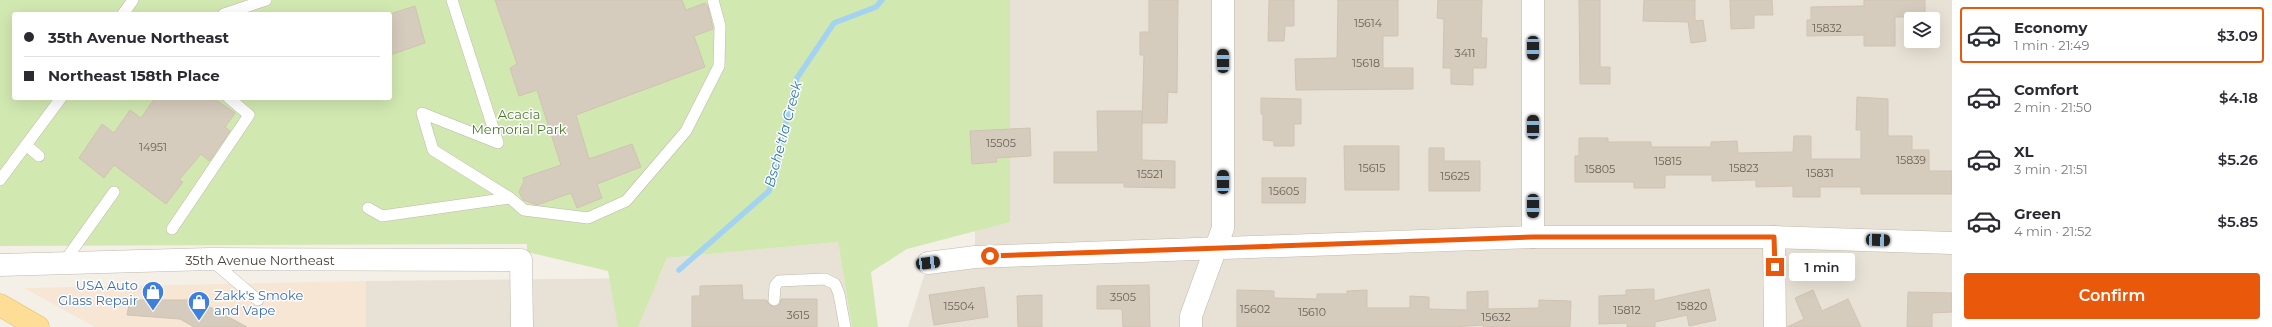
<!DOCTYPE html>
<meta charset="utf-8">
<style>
body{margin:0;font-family:Montserrat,sans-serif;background:#f2f2f3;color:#2b2b33;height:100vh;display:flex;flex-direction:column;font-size:15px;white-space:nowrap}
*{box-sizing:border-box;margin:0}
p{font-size:13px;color:#7c7c81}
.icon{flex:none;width:22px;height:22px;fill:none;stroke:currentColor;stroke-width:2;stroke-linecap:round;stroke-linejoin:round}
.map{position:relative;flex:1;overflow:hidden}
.panel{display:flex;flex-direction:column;background:#fff;width:320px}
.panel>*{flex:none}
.guide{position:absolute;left:12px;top:12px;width:380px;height:88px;border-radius:4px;box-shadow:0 4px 16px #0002;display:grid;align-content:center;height:88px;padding:0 12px;background:#fff}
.fabs{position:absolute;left:1904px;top:12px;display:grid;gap:8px}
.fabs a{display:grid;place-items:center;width:36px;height:36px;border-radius:4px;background:#fff;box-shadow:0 4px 16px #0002;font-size:20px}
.end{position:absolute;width:18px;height:18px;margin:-9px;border:5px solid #ea580c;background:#fff;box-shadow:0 0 0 2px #fff}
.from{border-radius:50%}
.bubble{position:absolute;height:28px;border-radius:4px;background:#fff;box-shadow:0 4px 16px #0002;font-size:13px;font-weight:600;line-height:28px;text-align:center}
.car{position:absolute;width:12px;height:24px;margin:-12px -6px;border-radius:5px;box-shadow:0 0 3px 1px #0007;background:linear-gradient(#222 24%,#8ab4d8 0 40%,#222 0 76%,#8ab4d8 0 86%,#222 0)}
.guide b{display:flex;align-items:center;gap:14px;height:38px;font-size:15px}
.guide b+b{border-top:1px solid #e1e1e2}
.guide i{width:10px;height:10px;background:#2b2b33}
ul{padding:7px 0 0;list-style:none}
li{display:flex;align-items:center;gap:12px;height:56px;margin:0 8px 6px;padding:0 4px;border:2px solid transparent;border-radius:4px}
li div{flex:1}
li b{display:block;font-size:15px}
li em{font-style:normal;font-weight:600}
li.selected{border-color:#ea580c}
li>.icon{width:36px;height:36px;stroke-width:1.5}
.cta{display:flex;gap:8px;margin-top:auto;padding:8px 12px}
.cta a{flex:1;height:46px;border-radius:4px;background:#ea580c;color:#fff;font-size:16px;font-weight:600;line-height:46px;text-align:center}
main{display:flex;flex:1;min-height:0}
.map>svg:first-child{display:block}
.residential{fill:#e8e2d6;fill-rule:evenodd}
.commercial{fill:#f6e6d3}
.green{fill:#d1e8b1;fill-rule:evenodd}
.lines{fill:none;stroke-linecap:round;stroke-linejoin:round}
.stream{stroke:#a4d3f1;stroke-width:5.5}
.building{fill:#d6ccbd;stroke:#d1c3b1}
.lane-casing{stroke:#c0b8aa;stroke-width:12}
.street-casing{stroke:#c0b8aa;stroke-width:23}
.primary-casing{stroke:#e4bb66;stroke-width:23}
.lane{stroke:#fff;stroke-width:11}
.street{stroke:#fff;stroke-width:22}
.primary{stroke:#fede97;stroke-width:22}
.route{stroke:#ea580c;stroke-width:5}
.labels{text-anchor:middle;stroke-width:3;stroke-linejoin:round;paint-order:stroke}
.number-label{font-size:11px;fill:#6b6358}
.park-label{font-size:13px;fill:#4a7a29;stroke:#fff}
.street-label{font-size:13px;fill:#474037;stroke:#fff}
.shop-label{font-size:13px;fill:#366cbe;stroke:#fff;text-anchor:end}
.water-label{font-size:14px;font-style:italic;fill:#2e7aac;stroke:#fff}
</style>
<main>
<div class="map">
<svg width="1952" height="327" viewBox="0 0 1952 327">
<rect width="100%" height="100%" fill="#f4f0e8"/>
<!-- residential -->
<g class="residential">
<path d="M975,0H1952V327H908L928,263L975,256ZM1911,19H1933V41H1911Z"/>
<path d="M838,242L852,327H366V281L659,278L667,258Z"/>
</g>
<!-- commercial -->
<path class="commercial" d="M366,281V327H95L24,288Z"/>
<!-- green -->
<path class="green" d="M0,0H1010V222L907,249L871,272L878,327H852L838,242L667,258L638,327H618L608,271L527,252V244L0,246ZM14,14H390V98H14Z"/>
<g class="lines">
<!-- stream -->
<path class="stream" d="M679,270L769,191L797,78L834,23L876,7L882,0"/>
</g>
<!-- building -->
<g class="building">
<path d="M495,0H682L686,10L705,3L708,7L713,29L694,36L705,67L576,115L589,159L632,144L641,167L597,184L602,198L577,208L571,193L537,205L523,200L519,192L524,181L523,178L561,165L537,90L519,96L510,68L517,64Z"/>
<path d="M1149,0H1178L1177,93L1168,92L1167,123H1142L1144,55H1140V32H1149Z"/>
<path d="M1269,0H1294V26H1285L1284,41H1268Z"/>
<path d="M1338,0H1398V36H1383V68H1413V89L1296,90L1295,59L1337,58Z"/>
<path d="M1438,0H1482L1481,38H1487L1486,68H1473V85L1451,84V68H1443L1444,19L1437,18Z"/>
<path d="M1579,0H1600V67H1610V84H1580Z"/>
<path d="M1644,0H1695V21L1703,20L1706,41L1691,43L1688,22L1643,21Z"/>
<path d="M1730,0H1772L1773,15H1754V28L1731,29Z"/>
<path d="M1864,0H1925V17H1895V46H1864V35L1807,36V20H1811V7L1864,6Z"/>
<path d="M415,6L425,43L390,55V14Z"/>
<path d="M1857,97L1888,99V136H1912V150H1929V171H1952V194H1861V187H1820V197H1793V186L1756,187V180L1712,181V175H1665V188H1634V182H1575V156H1579V138H1608V142H1651V147H1711V142L1737,141L1738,153L1793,152L1794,136H1811V159H1861V130H1856Z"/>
<path d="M155,98H213L235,113L225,127L230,131L211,159L209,161L201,154L179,180L183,182L166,204L114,165L104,178L79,158L102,124L114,133L130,110L141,118Z"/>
<path d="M1261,98L1301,99V124H1294V146H1274V141L1263,140V114H1261Z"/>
<path d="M1097,111H1142V160L1175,161V188L1124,187V183H1054V152H1098Z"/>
<path d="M1030,128L1031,156L996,158L997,162L972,164L970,131Z"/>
<path d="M1344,146H1399V190H1345Z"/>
<path d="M1429,148H1444V161H1480V191H1429Z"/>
<path d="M1262,178H1306L1305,203H1262Z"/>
<path d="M742,285L743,300H767L768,303L773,307L780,304L781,299H817V327H692V296H700V286Z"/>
<path d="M1149,285L1150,327H1123L1122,309H1097V286Z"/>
<path d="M984,287L988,317L934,325L929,295Z"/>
<path d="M1654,289V301L1709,289L1716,320L1689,326L1687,315L1655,322V327H1627V323L1599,324V296L1626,295V290Z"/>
<path d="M1237,290L1274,291V298L1317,299V294H1347V291L1367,290V308H1410V296L1429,297V309L1467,310V292L1488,291V309L1539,308V300L1571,301L1570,327H1483V325L1453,327H1237Z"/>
<path d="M1813,290L1822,311L1848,299L1861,327H1787L1804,319L1795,298Z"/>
<path d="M1908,292L1952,293V312L1932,313V327H1907Z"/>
<path d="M1042,295V327H1018L1017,296Z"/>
<path d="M130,300H197L247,327H194L180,319L127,315Z"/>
</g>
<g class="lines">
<!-- lane casing -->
<g class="lane-casing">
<g id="lane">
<path d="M123,14L133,0"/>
<path d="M224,14L266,0"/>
<path d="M26,145L39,156"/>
<path d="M0,180L61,98"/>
<path d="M510,198L524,210L588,218L626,201L686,131L719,66L720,26L713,0"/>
<path d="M368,208L382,216L510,198L433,150L422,113L498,143L452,0"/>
<path d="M172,229L249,115L229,98"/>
<path d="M212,261L258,300"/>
<path d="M64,262L114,192"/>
<path d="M774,300L775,286L779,281L825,279L835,284L839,294L845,327"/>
</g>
</g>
<!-- street casing -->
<g class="street-casing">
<g id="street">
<path d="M1533,0V237"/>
<path d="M1774,237L1775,327"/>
<path d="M928,263L975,257L1533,237H1774L1952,243"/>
<path d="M0,265L210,259L521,260L522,327"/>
<path d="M1191,327V316L1223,228V0"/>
</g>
</g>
<!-- primary casing -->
<g class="primary-casing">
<path id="primary" d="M0,305L38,327"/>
</g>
<!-- lane -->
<use href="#lane" class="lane"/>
<!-- street -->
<use href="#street" class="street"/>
<!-- primary -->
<use href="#primary" class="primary"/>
</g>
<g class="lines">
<!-- route -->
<path class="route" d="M990,256L1533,237H1774L1775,267"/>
</g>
<!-- icons -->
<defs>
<g id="shop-pin" transform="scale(1.15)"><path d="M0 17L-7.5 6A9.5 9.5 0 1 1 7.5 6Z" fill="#3f7fe0" stroke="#fff"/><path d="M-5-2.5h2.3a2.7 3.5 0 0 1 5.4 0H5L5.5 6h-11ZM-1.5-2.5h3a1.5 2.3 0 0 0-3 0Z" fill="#fff"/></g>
</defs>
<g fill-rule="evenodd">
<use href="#shop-pin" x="153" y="292"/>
<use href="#shop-pin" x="199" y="302"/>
</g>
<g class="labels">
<!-- number labels -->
<g class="number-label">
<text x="1368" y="27">15614</text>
<text x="1827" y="32">15832</text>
<text x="1465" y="57">3411</text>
<text x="1366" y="67">15618</text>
<text x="1001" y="147">15505</text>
<text x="153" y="151">14951</text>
<text x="1911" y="164">15839</text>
<text x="1668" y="165">15815</text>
<text x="1372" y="172">15615</text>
<text x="1744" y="172">15823</text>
<text x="1600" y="173">15805</text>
<text x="1820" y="177">15831</text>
<text x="1150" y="178">15521</text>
<text x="1455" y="180">15625</text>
<text x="1284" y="195">15605</text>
<text x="1123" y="301">3505</text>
<text x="959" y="310">15504</text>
<text x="1692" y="310">15820</text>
<text x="1255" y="313">15602</text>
<text x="1627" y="314">15812</text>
<text x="1312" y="316">15610</text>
<text x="798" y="319">3615</text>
<text x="1496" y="321">15632</text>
</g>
<!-- park labels -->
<g class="park-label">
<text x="519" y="119">Acacia<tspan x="519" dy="15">Memorial Park</tspan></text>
</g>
<!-- street labels -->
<g class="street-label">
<text x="260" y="265">35th Avenue Northeast</text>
</g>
<!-- shop labels -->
<g class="shop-label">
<text x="138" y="290">USA Auto<tspan x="138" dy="15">Glass Repair</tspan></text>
<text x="214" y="300" text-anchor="start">Zakk's Smoke<tspan x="214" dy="15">and Vape</tspan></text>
</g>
<!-- water labels -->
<g class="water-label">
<text transform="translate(783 134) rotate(-75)" y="5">Bsche'tla Creek</text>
</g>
</g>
</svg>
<div class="fabs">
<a><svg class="icon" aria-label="layers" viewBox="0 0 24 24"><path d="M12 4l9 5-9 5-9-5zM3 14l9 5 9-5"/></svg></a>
</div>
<i class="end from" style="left:990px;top:256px"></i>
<i class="end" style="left:1775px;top:267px"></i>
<div class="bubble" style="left:1789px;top:253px;width:66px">1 min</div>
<i class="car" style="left:1533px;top:48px;rotate:180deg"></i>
<i class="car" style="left:1223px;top:61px;rotate:0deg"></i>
<i class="car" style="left:1533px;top:127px;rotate:0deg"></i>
<i class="car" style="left:1223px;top:182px;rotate:0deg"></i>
<i class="car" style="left:1533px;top:206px;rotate:180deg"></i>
<i class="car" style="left:1878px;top:240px;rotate:92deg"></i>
<i class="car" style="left:928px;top:263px;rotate:83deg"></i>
<div class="guide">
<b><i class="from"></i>35th Avenue Northeast</b>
<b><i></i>Northeast 158th Place</b>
</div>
</div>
<section class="panel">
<ul>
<li class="selected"><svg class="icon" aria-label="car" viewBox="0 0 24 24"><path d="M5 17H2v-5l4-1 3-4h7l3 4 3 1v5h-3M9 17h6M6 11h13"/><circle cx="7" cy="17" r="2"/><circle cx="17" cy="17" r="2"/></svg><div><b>Economy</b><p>1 min · 21:49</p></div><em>$3.09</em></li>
<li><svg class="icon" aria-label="car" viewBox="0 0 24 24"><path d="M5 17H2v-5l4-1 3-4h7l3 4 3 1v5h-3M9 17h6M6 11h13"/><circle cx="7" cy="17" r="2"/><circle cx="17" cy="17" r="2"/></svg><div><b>Comfort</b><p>2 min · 21:50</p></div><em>$4.18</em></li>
<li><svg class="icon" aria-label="car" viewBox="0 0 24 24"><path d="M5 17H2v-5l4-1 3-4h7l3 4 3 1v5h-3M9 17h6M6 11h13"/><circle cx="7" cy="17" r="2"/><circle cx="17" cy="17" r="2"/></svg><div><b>XL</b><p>3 min · 21:51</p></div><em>$5.26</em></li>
<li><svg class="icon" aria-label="car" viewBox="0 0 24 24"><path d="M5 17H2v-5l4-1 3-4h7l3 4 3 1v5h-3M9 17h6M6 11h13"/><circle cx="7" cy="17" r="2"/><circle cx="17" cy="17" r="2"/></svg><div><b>Green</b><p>4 min · 21:52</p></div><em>$5.85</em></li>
</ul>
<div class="cta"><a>Confirm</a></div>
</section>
</main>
